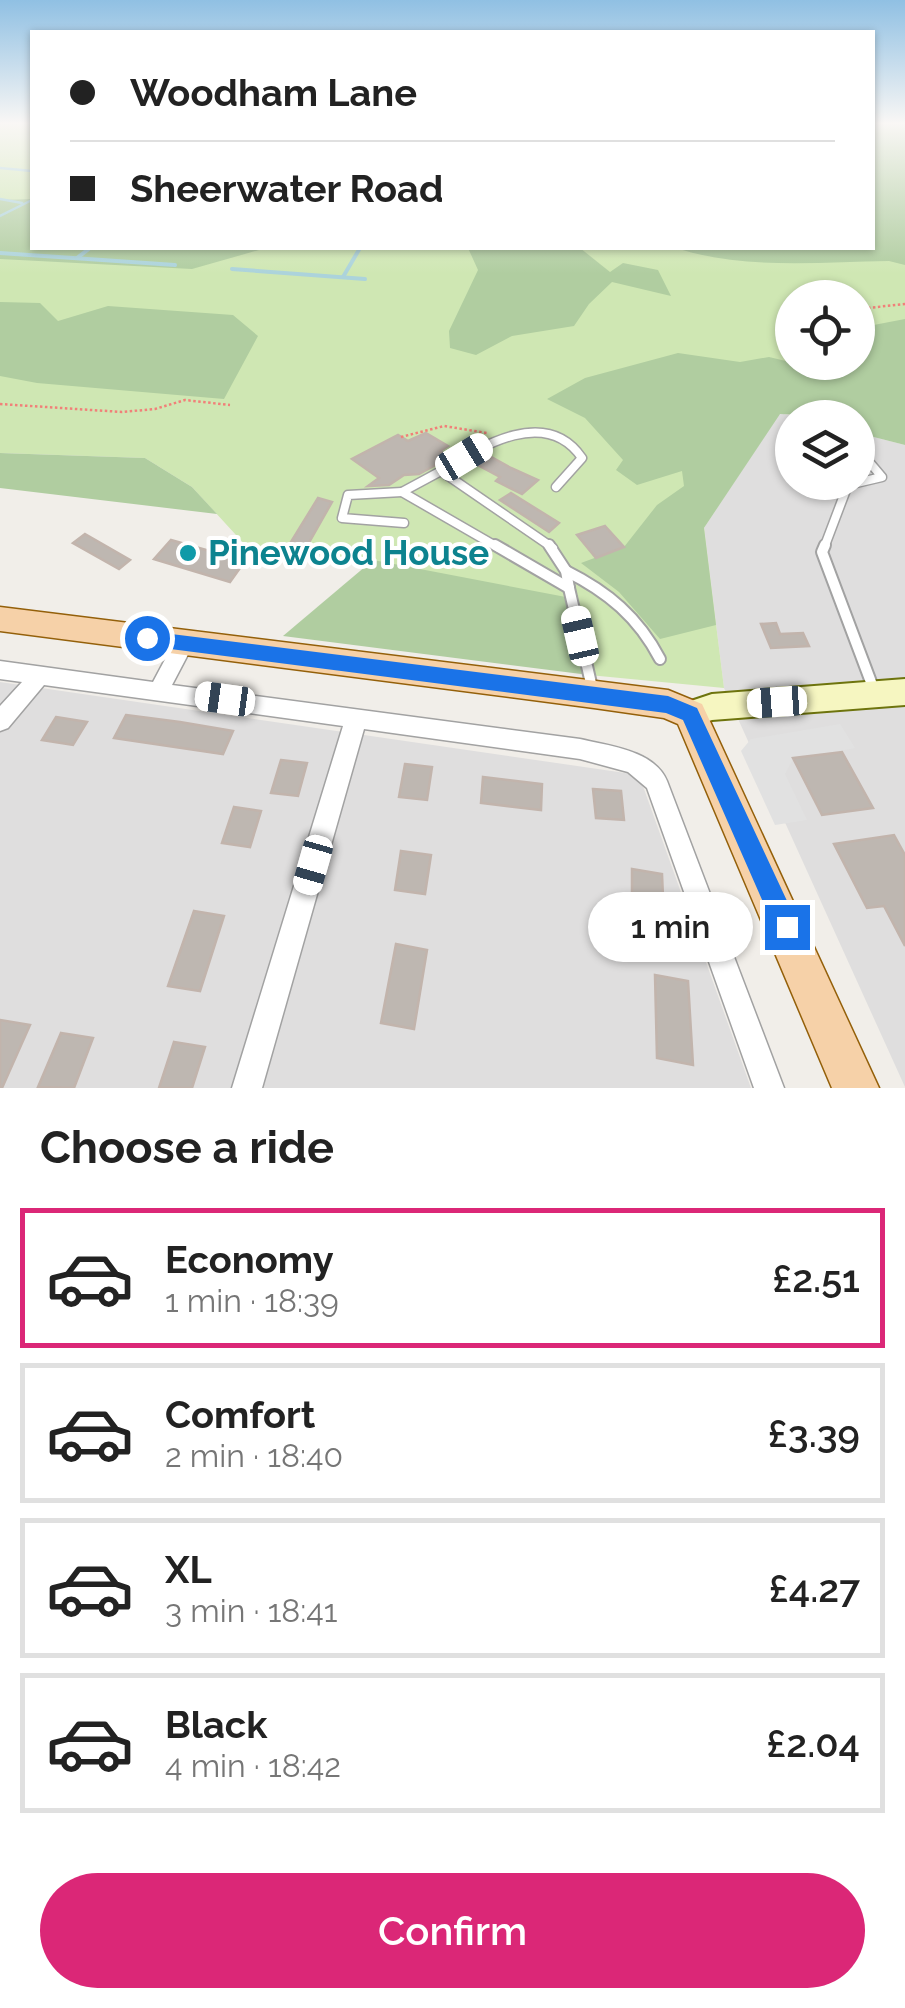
<!DOCTYPE html>
<meta charset="utf-8">
<style>
body{margin:0;font-family:Raleway,sans-serif;background:#f6f6f6;color:#222;height:100vh;display:flex;flex-direction:column;font-size:38px;white-space:nowrap}
*{box-sizing:border-box;margin:0}
p{font-size:32px;color:#767676}
.icon{flex:none;width:55px;height:55px;fill:none;stroke:currentColor;stroke-width:2;stroke-linecap:round;stroke-linejoin:round}
.map{position:relative;height:1088px;overflow:hidden}
.panel{display:flex;flex-direction:column;background:#fff;flex:1}
.panel>*{flex:none}
.banner{position:absolute;left:30px;top:30px;width:845px;height:220px;border-radius:0px;box-shadow:0 2px 8px #0004;display:grid;align-content:center;height:220px;padding:0 40px;background:#fff}
.fabs{position:absolute;left:775px;top:280px;display:grid;gap:20px}
.fabs a{display:grid;place-items:center;width:100px;height:100px;border-radius:50%;background:#fff;box-shadow:0 2px 8px #0004;font-size:50px}
.end{position:absolute;width:45px;height:45px;margin:-22px;border:12px solid #1a73e8;background:#fff;box-shadow:0 0 0 5px #fff}
.from{border-radius:50%}
.bubble{position:absolute;height:70px;border-radius:35px;background:#fff;box-shadow:0 2px 8px #0004;font-size:32px;font-weight:600;line-height:70px;text-align:center}
.car{position:absolute;width:30px;height:60px;margin:-30px -15px;border-radius:12px;box-shadow:0 0 8px 2px #0007;background:linear-gradient(#fff 24%,#345 0 40%,#fff 0 76%,#345 0 86%,#fff 0)}
.banner b{display:flex;align-items:center;gap:35px;height:95px;font-size:38px}
.banner b+b{border-top:2px solid #e0e0e0}
.banner i{width:25px;height:25px;background:#222}
ul{padding:0;list-style:none}
li{display:flex;align-items:center;gap:30px;height:140px;margin:0 20px 15px;padding:0 20px;border:5px solid #e0e0e0;border-radius:0px}
li div{flex:1}
li b{display:block;font-size:38px}
li em{font-style:normal;font-weight:600}
li.selected{border-color:#db2777}
li>.icon{width:90px;height:90px;stroke-width:1.5}
h2{padding:0 40px;font-size:45px;line-height:120px}
.cta{display:flex;gap:20px;margin-top:auto;padding:20px 40px}
.cta a{flex:1;height:115px;border-radius:60px;background:#db2777;color:#fff;font-size:40px;font-weight:600;line-height:115px;text-align:center}
.map>svg:first-child{display:block}
.residential{fill:#dfdede}
.grass{fill:#cfe7b3;fill-rule:evenodd}
.forest{fill:#b0cda0}
.parking{fill:#e1e1e1}
.lines{fill:none;stroke-linecap:round;stroke-linejoin:round}
.stream-far1{stroke:#acd3db;stroke-width:2.5}
.stream{stroke:#acd3db;stroke-width:4}
.building{fill:#beb7b1;stroke:#c2b4ac;stroke-width:2.5}
.lane-far1-casing{stroke:#a2a2a2;stroke-width:11}
.lane-casing{stroke:#a2a2a2;stroke-width:14}
.street-casing{stroke:#a2a2a2;stroke-width:3}
.secondary-casing{stroke:#6e740d;stroke-width:4}
.primary-casing{stroke:#94600a;stroke-width:3}
.path{stroke:#f18079;stroke-width:2.5;stroke-dasharray:2.5 2.5;stroke-linecap:butt}
.lane-far1{stroke:#fff;stroke-width:8}
.lane{stroke:#fff;stroke-width:10}
.street{fill:#fff;fill-rule:evenodd}
.secondary{fill:#f6f6c1;fill-rule:evenodd}
.primary{fill:#f6d1a8;fill-rule:evenodd}
.route{fill:#1a73e8}
.culture-dot{fill:#0f9aa8;stroke:#fff;stroke-width:4}
.labels{text-anchor:middle;stroke-width:8;stroke-linejoin:round;paint-order:stroke}
.culture-label{font-size:35px;font-weight:bold;fill:#0d838f;stroke:#fff;text-anchor:start}
</style>
<div class="map">
<svg width="905" height="1088" viewBox="0 0 905 1088">
<rect width="100%" height="100%" fill="#f1eee9"/>
<!-- residential -->
<g class="residential">
<path d="M780,413L796,417L792,418V482H858V433L905,445V1087L724,688L704,528Z"/>
<path d="M0,682L639,775L751,1088H0Z"/>
</g>
<!-- grass -->
<path class="grass" d="M0,122H32V248H905V395L694,389L704,528L724,688L589,675L373,560L247,547L192,487L145,458L0,453ZM792,298H858V362H792Z"/>
<!-- forest -->
<g class="forest">
<path d="M873,122H905V265L889,261C819,262 743,270 676,248H872Z"/>
<path d="M32,199V248H311L259,250L192,269L0,259V200Z"/>
<path d="M468,248H580L610,272L623,263L658,270L671,296L612,282L589,304L574,326L512,336L476,355L450,348L449,331L478,270Z"/>
<path d="M0,302L40,303L58,321L108,306L233,315L258,336L224,399L37,383L0,376Z"/>
<path d="M905,319V445L858,433V418L780,414L704,528L716,625L660,639L619,592L581,563L624,547L657,505L684,486L682,471L637,485L616,470L623,460L585,418L547,399L585,378L678,353L740,362L769,357L794,363L858,362V328Z"/>
<path d="M0,453L145,458L192,487L217,514L0,488Z"/>
<path d="M373,560L571,598L589,675L283,636Z"/>
</g>
<!-- parking -->
<path class="parking" d="M840,724L855,748L793,759L785,774L807,820L775,825L741,751L751,739Z"/>
<g class="lines">
<!-- stream-far1 -->
<g class="stream-far1">
<path d="M0,168L32,171"/>
<path d="M0,199L22,203"/>
<path d="M0,216L30,201"/>
</g>
<!-- stream -->
<g class="stream">
<path d="M0,253L175,265"/>
<path d="M77,258L90,248"/>
<path d="M232,269L365,279"/>
<path d="M343,277L360,248"/>
</g>
</g>
<!-- building -->
<g class="building">
<path d="M426,433L448,446L440,451L450,457L419,474L404,475L389,485L368,486L379,478L352,459L398,435L408,441Z"/>
<path d="M486,454L511,468L538,480L522,494L496,481L500,477L472,462Z"/>
<path d="M511,493L559,523L549,532L500,500Z"/>
<path d="M318,498L332,502L307,546L291,542Z"/>
<path d="M605,526L624,547L596,558L577,535Z"/>
<path d="M85,534L130,560L119,569L73,543Z"/>
<path d="M171,540L245,561L230,582L154,559Z"/>
<path d="M776,623L780,634L803,633L809,646L771,648L761,624Z"/>
<path d="M126,715L180,722L233,731L223,754L114,738Z"/>
<path d="M56,717L87,722L73,745L42,740Z"/>
<path d="M842,752L873,808L822,815L793,758Z"/>
<path d="M281,760L307,763L298,796L271,793Z"/>
<path d="M405,764L432,767L427,800L399,797Z"/>
<path d="M483,777L542,784L541,810L481,803Z"/>
<path d="M593,789L621,791L624,820L596,818Z"/>
<path d="M234,807L261,811L250,847L222,843Z"/>
<path d="M894,835L905,855V946L884,906L867,908L834,844Z"/>
<path d="M401,851L431,855L425,894L395,890Z"/>
<path d="M632,869L662,874L665,943L632,938Z"/>
<path d="M194,911L224,916L200,991L168,986Z"/>
<path d="M396,944L427,950L414,1029L381,1023Z"/>
<path d="M655,975L688,981L693,1065L657,1058Z"/>
<path d="M0,1020L30,1025L2,1088H0Z"/>
<path d="M61,1033L93,1038L74,1088L38,1087Z"/>
<path d="M174,1042L205,1047L192,1088H159Z"/>
</g>
<g class="lines">
<!-- lane-far1 casing -->
<g class="lane-far1-casing">
<g id="lane-far1">
<path d="M441,471C480,447 546,405 582,458L556,487"/>
<path d="M848,485L882,477L871,464L858,466"/>
<path d="M402,492L348,495L342,518L404,523"/>
<path d="M499,548L402,492L441,471L553,548"/>
<path d="M824,548L849,482"/>
</g>
</g>
<!-- lane casing -->
<g class="lane-casing">
<g id="lane">
<path d="M495,545L569,588"/>
<path d="M549,545L566,571L569,588"/>
<path d="M825,545L822,552L874,690"/>
<path d="M566,571C608,592 638,617 660,659"/>
<path d="M569,588L593,692"/>
</g>
</g>
<!-- street casing -->
<g class="street-casing">
<path id="street" d="M184,635L191,637L194,643L172,685L580,739C609,746 654,750 667,781L784,1088H754L647,788L628,772L580,759L364,729L262,1088H232L343,726L44,685L8,728L0,731V706L22,682L0,679V661L153,682L177,637Z"/>
</g>
<!-- secondary casing -->
<g class="secondary-casing">
<path id="secondary" d="M905,679V705L712,720L690,727L679,723L675,714L679,705L712,694Z"/>
</g>
<!-- primary casing -->
<g class="primary-casing">
<path id="primary" d="M0,607L668,690L702,704L879,1088H832L678,724L664,718L594,708L0,631Z"/>
</g>
<!-- path -->
<g class="path">
<path d="M858,309L905,304"/>
<path d="M782,311L792,310"/>
<path d="M0,404L122,412L155,409L185,400L230,405"/>
<path d="M401,437L444,426L487,433"/>
</g>
<!-- lane-far1 -->
<use href="#lane-far1" class="lane-far1"/>
<!-- lane -->
<use href="#lane" class="lane"/>
<!-- street -->
<use href="#street" class="street"/>
<!-- secondary -->
<use href="#secondary" class="secondary"/>
<!-- primary -->
<use href="#primary" class="primary"/>
</g>
<!-- sky -->
<linearGradient id="sky" x2="0" y2="1"><stop stop-color="#90c0e3"/><stop offset="0.45" stop-color="#f9f7f5"/><stop offset="1" stop-color="#f9f7f5" stop-opacity="0"/></linearGradient>
<rect width="905" height="274" fill="url(#sky)"/>
<!-- route -->
<path class="route" d="M147,631L668,696L697,708L795,918L799,927L795,936L787,939L778,936L683,720L666,713L147,646L138,638Z"/>
<!-- markers -->
<circle class="culture-dot" cx="188" cy="553" r="10"/>
<g class="labels">
<!-- culture labels -->
<g class="culture-label">
<text x="208" y="565">Pinewood House</text>
</g>
</g>
</svg>
<div class="fabs">
<a><svg class="icon" aria-label="locate" viewBox="0 0 24 24"><circle cx="12" cy="12" r="6"/><path d="M12 2v4M12 18v4M2 12h4M18 12h4"/></svg></a>
<a><svg class="icon" aria-label="layers" viewBox="0 0 24 24"><path d="M12 4l9 5-9 5-9-5zM3 14l9 5 9-5"/></svg></a>
</div>
<i class="end from" style="left:147px;top:638px"></i>
<i class="end" style="left:787px;top:927px"></i>
<div class="bubble" style="left:588px;top:892px;width:165px">1 min</div>
<i class="car" style="left:464px;top:457px;rotate:59deg"></i>
<i class="car" style="left:580px;top:636px;rotate:347deg"></i>
<i class="car" style="left:225px;top:699px;rotate:278deg"></i>
<i class="car" style="left:777px;top:702px;rotate:266deg"></i>
<i class="car" style="left:313px;top:865px;rotate:196deg"></i>
<div class="banner">
<b><i class="from"></i>Woodham Lane</b>
<b><i></i>Sheerwater Road</b>
</div>
</div>
<section class="panel">
<h2>Choose a ride</h2>
<ul>
<li class="selected"><svg class="icon" aria-label="car" viewBox="0 0 24 24"><path d="M5 17H2v-5l4-1 3-4h7l3 4 3 1v5h-3M9 17h6M6 11h13"/><circle cx="7" cy="17" r="2"/><circle cx="17" cy="17" r="2"/></svg><div><b>Economy</b><p>1 min · 18:39</p></div><em>£2.51</em></li>
<li><svg class="icon" aria-label="car" viewBox="0 0 24 24"><path d="M5 17H2v-5l4-1 3-4h7l3 4 3 1v5h-3M9 17h6M6 11h13"/><circle cx="7" cy="17" r="2"/><circle cx="17" cy="17" r="2"/></svg><div><b>Comfort</b><p>2 min · 18:40</p></div><em>£3.39</em></li>
<li><svg class="icon" aria-label="car" viewBox="0 0 24 24"><path d="M5 17H2v-5l4-1 3-4h7l3 4 3 1v5h-3M9 17h6M6 11h13"/><circle cx="7" cy="17" r="2"/><circle cx="17" cy="17" r="2"/></svg><div><b>XL</b><p>3 min · 18:41</p></div><em>£4.27</em></li>
<li><svg class="icon" aria-label="car" viewBox="0 0 24 24"><path d="M5 17H2v-5l4-1 3-4h7l3 4 3 1v5h-3M9 17h6M6 11h13"/><circle cx="7" cy="17" r="2"/><circle cx="17" cy="17" r="2"/></svg><div><b>Black</b><p>4 min · 18:42</p></div><em>£2.04</em></li>
</ul>
<div class="cta"><a>Confirm</a></div>
</section>
